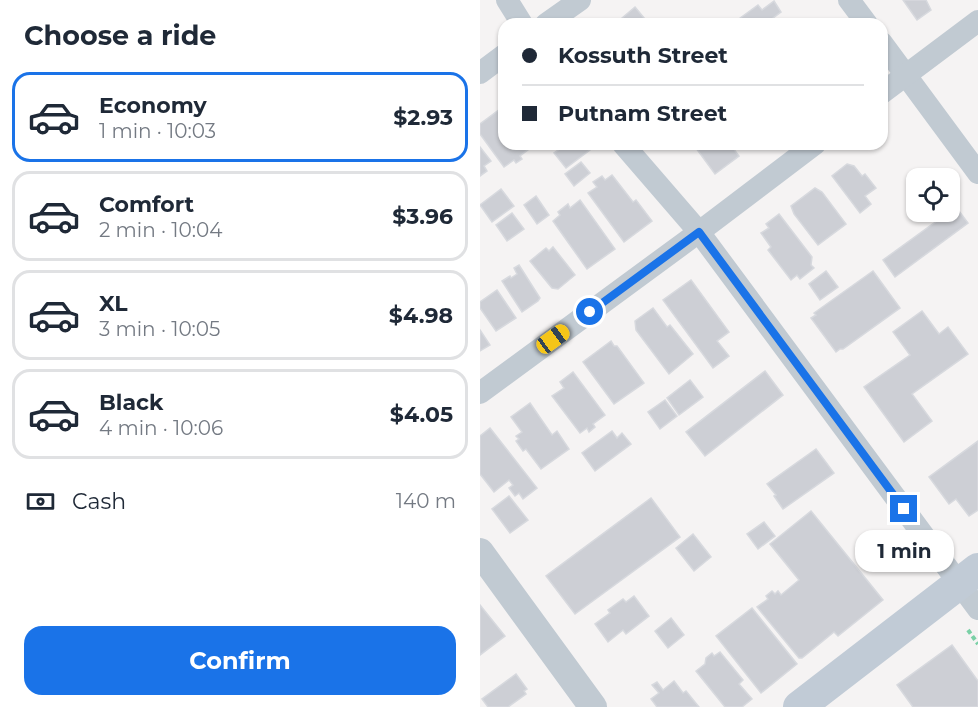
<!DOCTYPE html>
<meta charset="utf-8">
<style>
body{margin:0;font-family:Montserrat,sans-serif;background:#f6f6f7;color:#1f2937;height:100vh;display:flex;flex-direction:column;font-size:22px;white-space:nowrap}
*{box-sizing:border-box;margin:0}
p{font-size:20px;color:#747a83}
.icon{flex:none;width:33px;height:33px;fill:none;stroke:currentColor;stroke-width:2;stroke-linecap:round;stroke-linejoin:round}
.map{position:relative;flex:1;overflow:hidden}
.side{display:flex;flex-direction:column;background:#fff;width:480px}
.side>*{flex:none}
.banner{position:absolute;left:18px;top:18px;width:390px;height:132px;border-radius:18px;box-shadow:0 2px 4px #0004;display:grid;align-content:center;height:132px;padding:0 24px;background:#fff}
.buttons{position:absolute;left:426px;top:168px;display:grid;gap:12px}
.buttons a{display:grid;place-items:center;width:54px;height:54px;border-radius:12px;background:#fff;box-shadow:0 2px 4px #0004;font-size:30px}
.end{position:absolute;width:27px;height:27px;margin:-14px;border:8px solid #1a73e8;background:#fff;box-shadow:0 0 0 3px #fff}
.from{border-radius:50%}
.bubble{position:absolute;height:42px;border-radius:18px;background:#fff;box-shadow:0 2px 4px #0004;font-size:20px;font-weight:700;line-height:42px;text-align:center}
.car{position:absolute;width:18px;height:36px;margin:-18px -9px;border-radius:8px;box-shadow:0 0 4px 2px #0007;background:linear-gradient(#f5c518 24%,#345 0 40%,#f5c518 0 76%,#345 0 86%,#f5c518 0)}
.banner b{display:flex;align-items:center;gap:21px;height:57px;font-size:22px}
.banner b+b{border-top:2px solid #e0e1e3}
.banner i{width:15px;height:15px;background:#1f2937}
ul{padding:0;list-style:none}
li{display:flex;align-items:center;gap:18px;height:90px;margin:0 12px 9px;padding:0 12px;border:3px solid #e0e1e3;border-radius:18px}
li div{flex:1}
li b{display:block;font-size:22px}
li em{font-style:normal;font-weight:700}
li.on{border-color:#1a73e8}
li>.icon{width:54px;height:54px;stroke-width:1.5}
h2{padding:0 24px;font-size:27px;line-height:72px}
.pay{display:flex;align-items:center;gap:15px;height:66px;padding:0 24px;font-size:22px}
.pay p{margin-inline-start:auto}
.primary-button{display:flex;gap:12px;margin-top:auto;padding:12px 24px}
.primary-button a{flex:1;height:69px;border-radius:18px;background:#1a73e8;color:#fff;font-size:24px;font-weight:700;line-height:69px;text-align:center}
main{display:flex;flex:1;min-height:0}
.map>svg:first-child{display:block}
.building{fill:#cdcfd5;stroke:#d7d9de;stroke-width:1.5}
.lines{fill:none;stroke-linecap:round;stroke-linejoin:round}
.path{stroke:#7ad0a6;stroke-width:4;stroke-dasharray:4.5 3;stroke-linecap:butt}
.minor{stroke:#c1cad2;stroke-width:22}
.tertiary{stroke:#c1cad2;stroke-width:28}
.secondary{stroke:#c1cbd6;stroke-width:32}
.route{stroke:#1a73e8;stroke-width:8}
</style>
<main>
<section class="side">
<h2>Choose a ride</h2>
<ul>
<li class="on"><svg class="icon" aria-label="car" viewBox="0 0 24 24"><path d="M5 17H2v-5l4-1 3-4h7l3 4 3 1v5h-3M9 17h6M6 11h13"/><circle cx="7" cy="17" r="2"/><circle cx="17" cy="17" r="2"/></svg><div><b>Economy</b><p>1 min · 10:03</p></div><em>$2.93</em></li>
<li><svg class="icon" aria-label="car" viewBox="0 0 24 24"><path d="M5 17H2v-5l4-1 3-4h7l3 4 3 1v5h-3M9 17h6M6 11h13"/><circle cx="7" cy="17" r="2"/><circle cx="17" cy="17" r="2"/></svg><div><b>Comfort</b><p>2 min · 10:04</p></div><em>$3.96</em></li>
<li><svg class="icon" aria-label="car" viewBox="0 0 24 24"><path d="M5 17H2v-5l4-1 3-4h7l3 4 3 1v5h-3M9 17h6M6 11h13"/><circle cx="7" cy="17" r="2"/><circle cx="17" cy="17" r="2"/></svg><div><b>XL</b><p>3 min · 10:05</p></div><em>$4.98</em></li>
<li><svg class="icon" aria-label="car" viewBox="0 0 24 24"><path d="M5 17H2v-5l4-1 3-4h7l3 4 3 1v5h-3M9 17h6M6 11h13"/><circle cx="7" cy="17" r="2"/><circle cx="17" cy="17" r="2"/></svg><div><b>Black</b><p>4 min · 10:06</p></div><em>$4.05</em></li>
</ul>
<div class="pay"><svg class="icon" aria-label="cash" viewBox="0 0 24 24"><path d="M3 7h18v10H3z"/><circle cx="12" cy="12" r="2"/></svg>Cash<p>140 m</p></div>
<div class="primary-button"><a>Confirm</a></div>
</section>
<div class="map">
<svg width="498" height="707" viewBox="0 0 498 707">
<rect width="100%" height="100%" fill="#f5f3f3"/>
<!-- building -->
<g class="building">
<path d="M423,0H446L451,10L437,20Z"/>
<path d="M294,1L301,12L285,24H252L278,5L282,10Z"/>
<path d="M155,7L169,24H135Z"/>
<path d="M20,109L24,115V144H45L49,149L40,156L42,159L36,163L34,160L24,167L0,134V124Z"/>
<path d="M78,144H118L86,168L74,153L81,148Z"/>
<path d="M213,144H250L259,156L235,174Z"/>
<path d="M0,147L11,161L4,166L7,171L0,176Z"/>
<path d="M101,162L110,173L94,186L85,174Z"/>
<path d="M367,164L374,166L382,176L385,174L396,188L385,196L391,204L380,213L352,176Z"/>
<path d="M132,175L153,202L156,200L172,221L144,242L108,193L117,187L113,182L122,176L125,180Z"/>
<path d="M335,188L342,192L366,224L338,245L314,214L311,206Z"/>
<path d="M21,189L34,206L12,222L0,205Z"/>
<path d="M56,196L69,215L57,224L44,205Z"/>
<path d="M100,200L135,249L107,269L73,221L80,215L78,212L88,204L90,208Z"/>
<path d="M476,207L488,223L415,277L403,260Z"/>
<path d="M32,213L44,229L27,241L16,225Z"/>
<path d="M299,214L332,257L331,265L334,268L320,279L317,275L311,280L288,250L291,247L281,233L289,228L286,224Z"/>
<path d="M73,247L95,275L78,289L72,288L50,261L66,248L69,251Z"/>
<path d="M39,265L60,298L58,301L42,312L22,281L30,276L31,278L37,274L34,268Z"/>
<path d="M346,271L358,287L340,300L329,284Z"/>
<path d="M393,271L420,308L363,349H360L356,352L331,318L336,315L334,313Z"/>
<path d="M211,280L249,332L237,341L249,356L233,368L183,300Z"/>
<path d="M17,290L36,318L16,331L0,308V302Z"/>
<path d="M173,308L187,327L190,325L213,354L189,374L156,330L155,321Z"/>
<path d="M442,311L459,334L468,327L488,354L432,394L452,421L424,442L384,387L430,355L413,332Z"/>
<path d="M0,330L10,345L0,351Z"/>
<path d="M131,341L134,346H137L164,383L134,404L103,362Z"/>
<path d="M285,371L303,395L225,456L206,432Z"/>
<path d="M93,372L125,415L113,424L115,427L109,432L107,428L100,433L72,396L84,388L80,382Z"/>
<path d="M210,380L223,397L199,415L187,398Z"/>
<path d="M185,400L197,416L180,429L168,412Z"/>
<path d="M50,403L72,435L77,431L89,449L61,469L46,449L43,451L36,441L39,439L36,436L42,432L31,417Z"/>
<path d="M10,428L57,488L43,499L39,493L35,496L29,488L33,485L29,480L14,492L0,474V436Z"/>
<path d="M132,431L137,438L142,433L151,444L115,471L102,453Z"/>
<path d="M498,441V510L489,516L476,499L469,504L449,477Z"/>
<path d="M336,449L354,473L303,509L294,496L296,495L287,484Z"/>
<path d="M29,496L48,520L30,533L12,509Z"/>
<path d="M171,498L200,537L95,614L66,576Z"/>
<path d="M331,511L403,600L358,636L354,632L322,658H319L277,607L288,599L286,596L292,591L295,594L298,591L301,595L319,580L290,544Z"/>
<path d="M284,522L295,536L278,549L267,534Z"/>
<path d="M213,534L231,557L214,571L196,548Z"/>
<path d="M154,596L169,616L146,634L143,630L128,642L115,624L130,613L128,610L143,599L146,602Z"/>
<path d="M0,605L25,636L0,655Z"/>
<path d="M272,608L317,664L281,693L236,636Z"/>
<path d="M191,618L204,635L188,648L175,631Z"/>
<path d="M472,645L498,681V707H433L417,685Z"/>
<path d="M240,652L263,680L259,684L272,699L262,707H245L216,671L225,664L226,658L232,653L234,656Z"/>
<path d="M36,674L47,689L44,691L46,694L28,707H8L2,699Z"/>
<path d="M194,681L203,693L206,691L219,707H177L171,699L179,693L172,685L177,682L183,690Z"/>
</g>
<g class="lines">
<!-- path -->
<path class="path" d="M488,630L498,644"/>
<!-- minor -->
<g class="minor">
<path d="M27,0L42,24"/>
<path d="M369,0L387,24"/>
<path d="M66,24L100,0"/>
<path d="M402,43L498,173"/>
<path d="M0,73L24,55"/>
<path d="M402,93L498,21"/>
<path d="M143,144L219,232L498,609"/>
<path d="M0,393L219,232L335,144"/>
</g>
<!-- tertiary -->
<path class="tertiary" d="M0,552L113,707"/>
<!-- secondary -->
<path class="secondary" d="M319,707L498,569"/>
</g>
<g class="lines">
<!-- route -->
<path class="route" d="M110,312L219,232L424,509"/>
</g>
</svg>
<div class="buttons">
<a><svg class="icon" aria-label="locate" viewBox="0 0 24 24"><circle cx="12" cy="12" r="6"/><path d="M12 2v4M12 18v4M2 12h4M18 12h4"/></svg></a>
</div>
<i class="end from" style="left:110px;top:312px"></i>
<i class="end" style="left:424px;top:509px"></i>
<div class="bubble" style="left:375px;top:530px;width:99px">1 min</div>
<i class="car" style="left:73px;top:339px;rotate:54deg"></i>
<div class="banner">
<b><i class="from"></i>Kossuth Street</b>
<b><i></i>Putnam Street</b>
</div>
</div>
</main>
